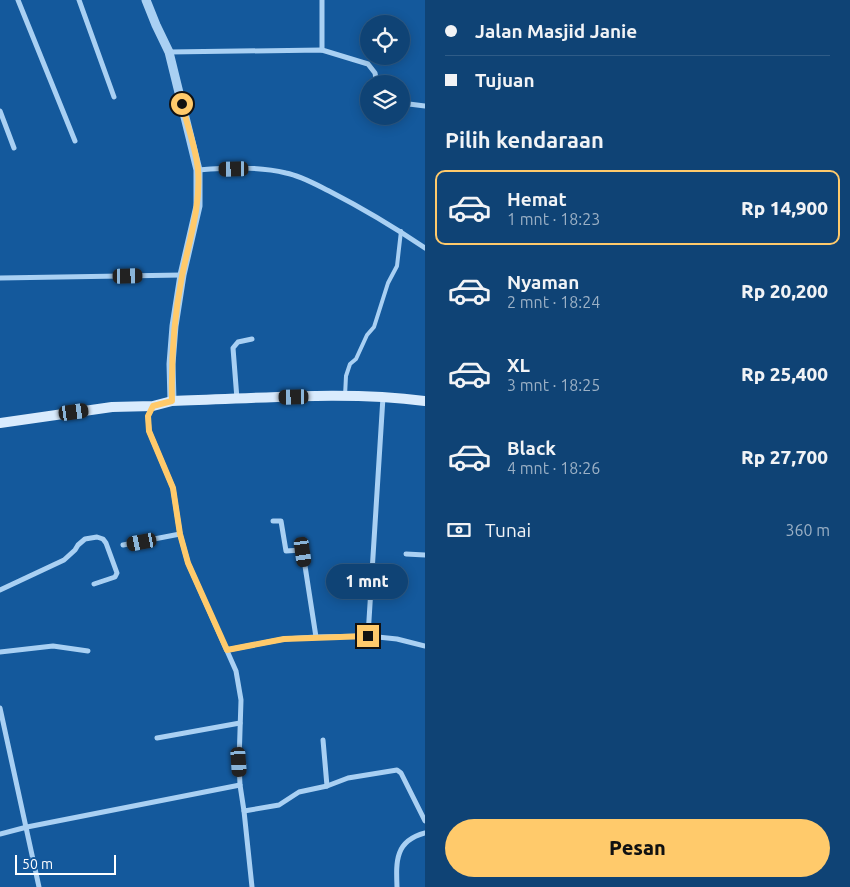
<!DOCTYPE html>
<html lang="id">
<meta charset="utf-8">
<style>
body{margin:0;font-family:Ubuntu,sans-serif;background:#184a7a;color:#f1f3f6;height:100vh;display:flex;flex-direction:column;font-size:19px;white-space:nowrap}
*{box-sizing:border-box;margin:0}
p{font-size:16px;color:#9bb0c5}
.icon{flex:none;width:28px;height:28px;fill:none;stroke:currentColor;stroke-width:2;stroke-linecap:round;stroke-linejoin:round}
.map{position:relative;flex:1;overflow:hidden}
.details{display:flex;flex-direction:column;background:#0f4375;width:425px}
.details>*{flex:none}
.hud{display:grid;align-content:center;height:110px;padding:0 20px;background:#0f4375}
.buttons{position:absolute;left:360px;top:15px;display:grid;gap:10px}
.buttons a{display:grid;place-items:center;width:50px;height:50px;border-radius:50%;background:#0f4375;box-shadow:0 2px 12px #0003,0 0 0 1px #2f5c87;font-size:25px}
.scale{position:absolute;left:15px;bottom:12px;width:101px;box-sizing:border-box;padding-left:5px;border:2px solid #fff;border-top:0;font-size:14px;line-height:18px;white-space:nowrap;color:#fff;-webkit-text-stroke:4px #14599c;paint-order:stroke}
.end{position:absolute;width:22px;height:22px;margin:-11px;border:6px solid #ffca6b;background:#111;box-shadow:0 0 0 2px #111}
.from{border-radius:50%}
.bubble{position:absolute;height:35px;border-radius:18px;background:#0f4375;box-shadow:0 2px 12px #0003,0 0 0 1px #2f5c87;font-size:16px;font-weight:800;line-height:35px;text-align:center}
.car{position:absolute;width:15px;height:30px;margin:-15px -8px;border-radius:6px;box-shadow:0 0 4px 1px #0007;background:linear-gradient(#222 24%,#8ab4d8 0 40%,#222 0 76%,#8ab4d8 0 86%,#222 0)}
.hud b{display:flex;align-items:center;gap:18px;height:48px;font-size:19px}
.hud b+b{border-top:1px solid #2f5c87}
.hud i{width:12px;height:12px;background:#f1f3f6}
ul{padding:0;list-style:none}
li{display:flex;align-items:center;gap:15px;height:75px;margin:0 10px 8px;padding:0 10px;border:2px solid transparent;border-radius:10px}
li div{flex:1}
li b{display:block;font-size:19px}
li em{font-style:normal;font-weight:800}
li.selected{border-color:#ffca6b}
li>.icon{width:45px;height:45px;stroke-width:1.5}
h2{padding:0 20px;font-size:22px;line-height:60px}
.pay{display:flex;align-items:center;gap:12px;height:55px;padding:0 20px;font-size:19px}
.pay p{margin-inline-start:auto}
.primary-button{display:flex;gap:10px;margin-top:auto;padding:10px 20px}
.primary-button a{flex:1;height:58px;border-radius:30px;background:#ffca6b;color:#111;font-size:20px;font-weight:800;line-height:58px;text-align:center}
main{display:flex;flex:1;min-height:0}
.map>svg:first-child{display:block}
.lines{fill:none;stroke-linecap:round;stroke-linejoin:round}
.service{stroke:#a9d0f3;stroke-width:4}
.minor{stroke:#a9d0f3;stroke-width:5}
.tertiary{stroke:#a9d0f3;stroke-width:9}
.secondary{stroke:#d9ebfd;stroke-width:10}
.route{stroke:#ffca6b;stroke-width:6}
</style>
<main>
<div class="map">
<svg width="425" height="887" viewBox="0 0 425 887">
<rect width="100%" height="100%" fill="#14599c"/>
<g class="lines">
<!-- service -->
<path class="service" d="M345,396L346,376L350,364L356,359L367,335L374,327L388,283L397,266L401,231"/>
<!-- minor -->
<g class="minor">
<path d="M18,0L75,141"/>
<path d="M79,0L114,97"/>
<path d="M322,50V0"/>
<path d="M169,52L322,50L368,64L375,73L377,84"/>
<path d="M401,103L425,106"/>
<path d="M0,111L14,148"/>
<path d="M198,170C226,168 258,166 286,173C301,176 315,184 329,191C362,208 394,227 425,248"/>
<path d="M0,278L182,275"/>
<path d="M237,399L233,348L238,342L252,339"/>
<path d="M153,406L148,416L149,431L173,488L180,534L188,563L236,671L241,700L239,762L240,785L244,811L252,887"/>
<path d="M273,521H281L286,551L301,550L303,553L316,637"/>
<path d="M123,545L180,534"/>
<path d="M406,554L425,555"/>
<path d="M0,590L64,560L75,550L78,545L85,539L97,537L103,539L106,543L117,573L115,577L94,584"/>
<path d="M368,636L383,397"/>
<path d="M227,650L284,639L316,637L368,636L397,639L425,646"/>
<path d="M0,652L53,646L88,651"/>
<path d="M0,708L39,887"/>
<path d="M157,738L240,723"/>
<path d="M327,786L348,778L397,770L401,773L425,821"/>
<path d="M244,811L279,805L299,792L327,786L323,740"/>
<path d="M0,834L27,827L240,785"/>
<path d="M397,887C396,861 395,841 425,833"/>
</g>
<!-- tertiary -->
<path class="tertiary" d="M146,0L156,25L169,52L198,170V206L182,275L174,326L171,364L172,401"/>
<!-- secondary -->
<path class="secondary" d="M0,423L112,407L153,406L172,401C254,399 344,390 425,401"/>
</g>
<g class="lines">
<!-- route -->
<path class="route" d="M182,104C187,125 196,148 198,170C201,206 189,241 182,276C174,317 171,359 172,401L153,406L148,416L149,431L173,488L180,534L188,563L227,650L284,639L368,636"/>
</g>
</svg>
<div class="buttons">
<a><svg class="icon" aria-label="locate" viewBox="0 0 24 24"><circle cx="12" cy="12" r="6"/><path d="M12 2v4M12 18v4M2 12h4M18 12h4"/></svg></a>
<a><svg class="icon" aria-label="layers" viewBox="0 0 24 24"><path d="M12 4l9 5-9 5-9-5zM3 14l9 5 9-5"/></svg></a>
</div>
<div class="scale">50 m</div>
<i class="end from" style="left:182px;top:104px"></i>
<i class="end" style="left:368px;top:636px"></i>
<div class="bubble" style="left:326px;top:564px;width:82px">1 mnt</div>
<i class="car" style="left:234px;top:169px;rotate:269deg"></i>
<i class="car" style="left:128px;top:276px;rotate:89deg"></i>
<i class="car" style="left:294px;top:397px;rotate:269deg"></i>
<i class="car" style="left:74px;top:412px;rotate:82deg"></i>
<i class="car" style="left:142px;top:542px;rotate:259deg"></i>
<i class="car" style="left:303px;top:552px;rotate:172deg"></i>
<i class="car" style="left:239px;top:762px;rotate:176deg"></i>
</div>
<section class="details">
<div class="hud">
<b><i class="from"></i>Jalan Masjid Janie</b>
<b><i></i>Tujuan</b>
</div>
<h2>Pilih kendaraan</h2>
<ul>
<li class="selected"><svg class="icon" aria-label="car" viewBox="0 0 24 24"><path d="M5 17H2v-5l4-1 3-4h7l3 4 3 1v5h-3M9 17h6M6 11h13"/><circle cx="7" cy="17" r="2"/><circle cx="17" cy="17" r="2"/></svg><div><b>Hemat</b><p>1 mnt · 18:23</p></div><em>Rp 14,900</em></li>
<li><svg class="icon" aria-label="car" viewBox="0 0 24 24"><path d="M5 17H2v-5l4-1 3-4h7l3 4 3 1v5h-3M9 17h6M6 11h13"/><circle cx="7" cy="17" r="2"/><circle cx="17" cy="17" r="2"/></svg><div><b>Nyaman</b><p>2 mnt · 18:24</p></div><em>Rp 20,200</em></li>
<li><svg class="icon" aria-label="car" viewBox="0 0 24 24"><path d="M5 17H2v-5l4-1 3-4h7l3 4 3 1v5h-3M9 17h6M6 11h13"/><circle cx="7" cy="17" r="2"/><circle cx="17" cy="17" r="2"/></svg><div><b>XL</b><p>3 mnt · 18:25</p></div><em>Rp 25,400</em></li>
<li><svg class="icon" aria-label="car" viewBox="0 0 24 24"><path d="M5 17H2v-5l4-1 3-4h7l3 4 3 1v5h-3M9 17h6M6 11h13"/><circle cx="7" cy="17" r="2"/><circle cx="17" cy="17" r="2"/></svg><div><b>Black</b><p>4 mnt · 18:26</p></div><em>Rp 27,700</em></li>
</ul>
<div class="pay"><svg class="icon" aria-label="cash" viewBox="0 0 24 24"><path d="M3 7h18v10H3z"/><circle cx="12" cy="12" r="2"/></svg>Tunai<p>360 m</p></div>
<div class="primary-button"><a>Pesan</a></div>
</section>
</main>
